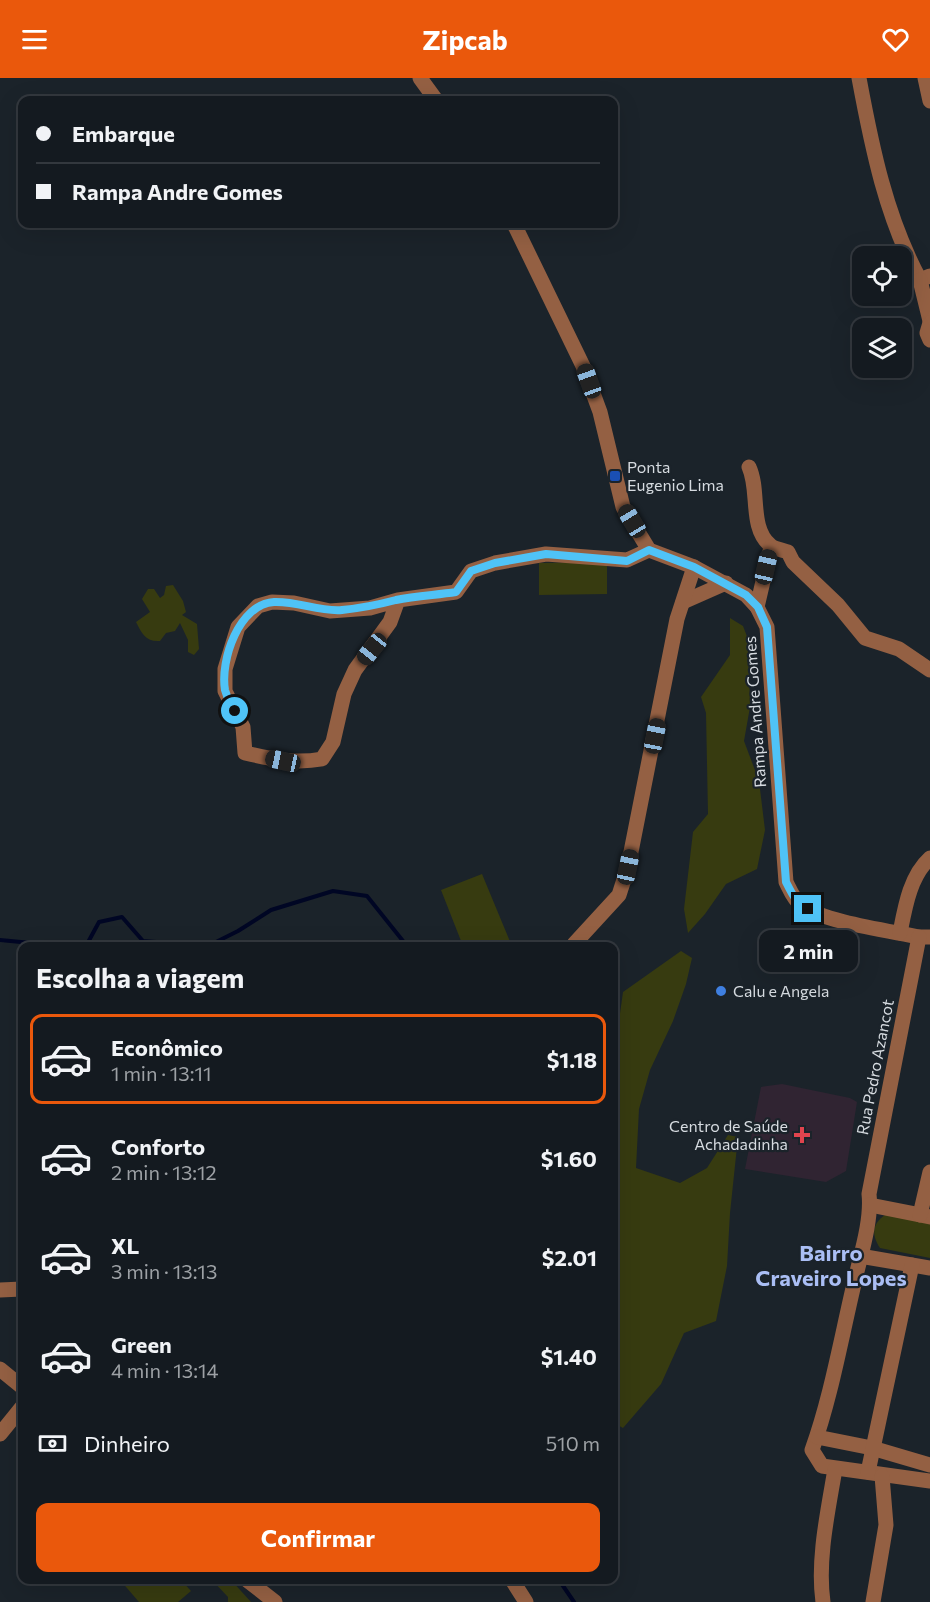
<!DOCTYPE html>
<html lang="pt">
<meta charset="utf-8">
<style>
body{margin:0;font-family:Commissioner,sans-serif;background:#1d2329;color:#f1f3f6;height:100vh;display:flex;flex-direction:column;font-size:22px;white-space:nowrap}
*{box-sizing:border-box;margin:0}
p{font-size:20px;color:#9da1a5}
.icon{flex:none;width:33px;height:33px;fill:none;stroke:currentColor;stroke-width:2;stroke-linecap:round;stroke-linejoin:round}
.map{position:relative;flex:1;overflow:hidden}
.panel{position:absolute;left:18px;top:864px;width:600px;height:642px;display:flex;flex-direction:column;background:#141a20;border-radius:12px;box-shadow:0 6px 24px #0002,0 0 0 2px #33383e}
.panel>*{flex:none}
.banner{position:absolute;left:18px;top:18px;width:600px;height:132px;border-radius:12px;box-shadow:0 6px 24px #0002,0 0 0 2px #33383e;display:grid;align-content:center;height:132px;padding:0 18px;background:#141a20}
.tools{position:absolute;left:852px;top:168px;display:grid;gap:12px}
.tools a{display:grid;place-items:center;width:60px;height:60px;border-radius:12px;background:#141a20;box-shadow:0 6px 24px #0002,0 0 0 2px #33383e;font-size:30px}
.end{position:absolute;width:27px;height:27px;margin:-14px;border:8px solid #4fc3f7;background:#111;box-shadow:0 0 0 3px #111}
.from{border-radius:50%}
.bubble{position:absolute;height:42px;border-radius:12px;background:#141a20;box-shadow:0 6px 24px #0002,0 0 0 2px #33383e;font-size:20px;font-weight:700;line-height:42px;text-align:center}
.car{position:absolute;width:18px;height:36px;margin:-18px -9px;border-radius:8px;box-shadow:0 0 4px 2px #0007;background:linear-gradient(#222 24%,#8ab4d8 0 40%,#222 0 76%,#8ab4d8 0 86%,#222 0)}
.banner b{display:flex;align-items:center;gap:21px;height:57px;font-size:22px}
.banner b+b{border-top:2px solid #33383e}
.banner i{width:15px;height:15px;background:#f1f3f6}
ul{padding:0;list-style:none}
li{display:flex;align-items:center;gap:18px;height:90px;margin:0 12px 9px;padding:0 6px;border:3px solid transparent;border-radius:12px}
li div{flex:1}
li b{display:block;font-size:22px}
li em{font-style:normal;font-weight:700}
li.active{border-color:#ea580c}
li>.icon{width:54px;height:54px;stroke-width:1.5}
h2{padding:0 18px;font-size:27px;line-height:72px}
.pay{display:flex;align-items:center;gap:15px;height:66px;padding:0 18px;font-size:22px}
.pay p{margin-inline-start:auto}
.cta{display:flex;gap:12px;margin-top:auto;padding:12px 18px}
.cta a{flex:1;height:69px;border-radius:12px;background:#ea580c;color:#fff;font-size:24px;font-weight:700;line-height:69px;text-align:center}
header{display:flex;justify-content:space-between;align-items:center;height:78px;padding:0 18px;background:#ea580c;color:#fff;font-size:27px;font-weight:700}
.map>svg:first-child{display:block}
.medical{fill:#302432}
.green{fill:#373b10}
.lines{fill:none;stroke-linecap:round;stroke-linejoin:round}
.stream{stroke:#000624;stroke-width:4}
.minor{stroke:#946043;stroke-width:15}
.route{stroke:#4fc3f7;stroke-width:8}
.transit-dot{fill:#1a4fb4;stroke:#1b232a;stroke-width:2}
.shop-dot{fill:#3f7fe0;stroke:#1b232a;stroke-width:2}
.health-dot{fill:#e0444e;stroke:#1b232a;stroke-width:2}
.labels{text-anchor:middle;stroke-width:4.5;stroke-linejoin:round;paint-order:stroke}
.poi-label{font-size:16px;fill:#d6dbe0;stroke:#1b232a;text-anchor:start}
.street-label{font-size:16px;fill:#d6dbe0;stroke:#1b232a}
.district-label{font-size:22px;font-weight:bold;fill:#aabef4;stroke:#1b232a}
</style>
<header><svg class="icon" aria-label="menu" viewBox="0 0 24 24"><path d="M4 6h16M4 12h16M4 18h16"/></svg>Zipcab<svg class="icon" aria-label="heart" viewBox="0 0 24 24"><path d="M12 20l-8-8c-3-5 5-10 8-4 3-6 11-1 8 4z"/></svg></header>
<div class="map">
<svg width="930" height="1524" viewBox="0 0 930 1524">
<rect width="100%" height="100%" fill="#1b232a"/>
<!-- medical -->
<path class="medical" d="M782,1006L850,1020L857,1024L846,1093L826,1104L745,1091L761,1009Z"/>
<!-- green -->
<g class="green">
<path d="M607,484V516L539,517V485Z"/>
<path d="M173,507L183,523L186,534L182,537L197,546L199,571L194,577L188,574V562L180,545L175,553L166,555L160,563C146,564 142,556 136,544L150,534L142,521L148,511H154L160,520L164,517L166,508Z"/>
<path d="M730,540L743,548L748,561L750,629L744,663L759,703L765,752L757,791L726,806L705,836L688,855L684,831L693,754L708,736L706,635L701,619L730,577Z"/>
<path d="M482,796L511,866L505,868H463L441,812Z"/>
<path d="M681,873L692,880L686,906L673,943L650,992L639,1031L636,1090L680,1105L707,1090L728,1057L738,1059L730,1135L727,1188L716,1243L684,1255L661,1306L623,1350L614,1345V956L618,950L623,914Z"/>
<path d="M888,1135L930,1144V1180L880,1170C870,1155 873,1144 888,1135Z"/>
<path d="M120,1502H181L191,1513L178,1524H139Z"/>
<path d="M212,1502H231L251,1524H228V1519Z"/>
</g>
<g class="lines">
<!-- stream -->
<g class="stream">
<path d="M0,862L42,866L48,868"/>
<path d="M86,868L99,844L122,839L143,863L208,868L238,853L271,832L333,813L367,818L407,868"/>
<path d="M559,1502L574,1524"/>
</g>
<!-- minor -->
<g class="minor">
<path d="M420,0L436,22"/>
<path d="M859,0C872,70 886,139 920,202L930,198"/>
<path d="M925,0L930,23"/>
<path d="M514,146L583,288L600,334L623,429L649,472L694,489L746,517L757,529L767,549L786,804C790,812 794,822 801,827C823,844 891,853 919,859H930"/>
<path d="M920,202L930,243"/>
<path d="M930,245L927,255L930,262"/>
<path d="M749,389C760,413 749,449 770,467C774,471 783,472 788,474L793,484L838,527L865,560L899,571L930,592"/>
<path d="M398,522L390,544L355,592L344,616L333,664L322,681C295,686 271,681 245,675L243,649L225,613V591L238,549L258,528L272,524L294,525L330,533L370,530L398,522L456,514L471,493L495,485L546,476L627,482L649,472"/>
<path d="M683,524L726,505"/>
<path d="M757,529L771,469"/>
<path d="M900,855C905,829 910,798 930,780"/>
<path d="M919,859L869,1116C872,1143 860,1179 854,1206C841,1261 831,1319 812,1372L822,1388L930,1403"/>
<path d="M574,866L619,817L628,789L677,541L694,489"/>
<path d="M870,1127L930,1139"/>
<path d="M920,1137L930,1094"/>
<path d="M860,1178L930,1190"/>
<path d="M0,1212L22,1211"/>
<path d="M0,1291L22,1309"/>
<path d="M0,1356L22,1329"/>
<path d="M817,1359L872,1370L930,1387"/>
<path d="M868,1394L912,1187"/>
<path d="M247,1502L275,1524"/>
<path d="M512,1502L526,1524"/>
<path d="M823,1524C817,1482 828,1433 835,1391"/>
<path d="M873,1524L886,1447L882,1398"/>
</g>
</g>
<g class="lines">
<!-- route -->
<path class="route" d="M235,633C231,627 227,619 225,612C220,582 239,526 274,524C298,523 319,534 342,532C362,530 377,527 396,522C416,518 436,517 456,514L471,493L495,485L546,476L627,483L649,472L694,489L746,517L758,529L767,549L786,804C792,816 796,825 808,831"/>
</g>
<!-- markers -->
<rect class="transit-dot" x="609" y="392" width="12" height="12" rx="3"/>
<circle class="shop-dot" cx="721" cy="913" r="6"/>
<path class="health-dot" d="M799 1048h6v6h6v6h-6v6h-6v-6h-6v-6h6z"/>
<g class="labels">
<!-- poi labels -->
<g class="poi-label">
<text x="627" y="395">Ponta<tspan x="627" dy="18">Eugenio Lima</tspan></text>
<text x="733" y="919">Calu e Angela</text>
<text x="788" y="1054" text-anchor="end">Centro de Saúde<tspan x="788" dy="18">Achadadinha</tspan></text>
</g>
<!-- street labels -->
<g class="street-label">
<text transform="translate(755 634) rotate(-94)" y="6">Rampa Andre Gomes</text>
<text transform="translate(875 989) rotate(-79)" y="6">Rua Pedro Azancot</text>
</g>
<!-- district labels -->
<g class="district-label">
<text x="831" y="1183">Bairro<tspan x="831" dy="25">Craveiro Lopes</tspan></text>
</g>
</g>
</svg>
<div class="tools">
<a><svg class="icon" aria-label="locate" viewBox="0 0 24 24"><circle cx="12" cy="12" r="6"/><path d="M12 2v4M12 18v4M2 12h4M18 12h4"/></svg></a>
<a><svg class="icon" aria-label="layers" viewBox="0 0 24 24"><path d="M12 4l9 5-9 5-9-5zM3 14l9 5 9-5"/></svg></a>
</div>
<i class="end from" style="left:235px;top:633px"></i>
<i class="end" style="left:808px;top:831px"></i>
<div class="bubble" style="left:759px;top:852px;width:99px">2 min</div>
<i class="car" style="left:589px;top:303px;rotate:340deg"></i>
<i class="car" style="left:632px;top:443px;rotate:329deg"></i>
<i class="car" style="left:766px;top:489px;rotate:13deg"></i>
<i class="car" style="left:372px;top:571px;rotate:219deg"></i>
<i class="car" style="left:655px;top:658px;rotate:11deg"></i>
<i class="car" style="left:283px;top:683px;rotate:282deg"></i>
<i class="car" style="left:628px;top:789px;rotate:12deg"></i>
<div class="banner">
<b><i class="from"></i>Embarque</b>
<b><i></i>Rampa Andre Gomes</b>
</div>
<section class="panel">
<h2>Escolha a viagem</h2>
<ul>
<li class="active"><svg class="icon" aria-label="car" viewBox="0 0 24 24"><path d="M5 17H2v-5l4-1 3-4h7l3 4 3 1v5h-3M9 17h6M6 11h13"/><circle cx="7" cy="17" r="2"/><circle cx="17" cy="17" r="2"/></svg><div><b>Econômico</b><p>1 min · 13:11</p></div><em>$1.18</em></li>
<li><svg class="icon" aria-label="car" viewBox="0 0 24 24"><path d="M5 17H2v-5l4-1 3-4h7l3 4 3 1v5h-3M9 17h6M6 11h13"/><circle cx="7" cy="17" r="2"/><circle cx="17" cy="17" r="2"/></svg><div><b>Conforto</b><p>2 min · 13:12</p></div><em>$1.60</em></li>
<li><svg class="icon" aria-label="car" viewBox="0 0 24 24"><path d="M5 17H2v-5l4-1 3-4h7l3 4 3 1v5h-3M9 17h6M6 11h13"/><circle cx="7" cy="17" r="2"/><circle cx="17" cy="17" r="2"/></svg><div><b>XL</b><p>3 min · 13:13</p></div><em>$2.01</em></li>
<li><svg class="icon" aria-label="car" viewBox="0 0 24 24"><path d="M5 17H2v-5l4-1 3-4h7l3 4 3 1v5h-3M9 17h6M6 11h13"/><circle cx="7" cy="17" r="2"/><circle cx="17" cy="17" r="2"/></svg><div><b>Green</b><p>4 min · 13:14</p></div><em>$1.40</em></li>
</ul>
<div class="pay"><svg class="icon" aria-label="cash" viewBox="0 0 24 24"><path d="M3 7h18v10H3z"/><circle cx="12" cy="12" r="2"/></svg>Dinheiro<p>510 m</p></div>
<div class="cta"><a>Confirmar</a></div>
</section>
</div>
